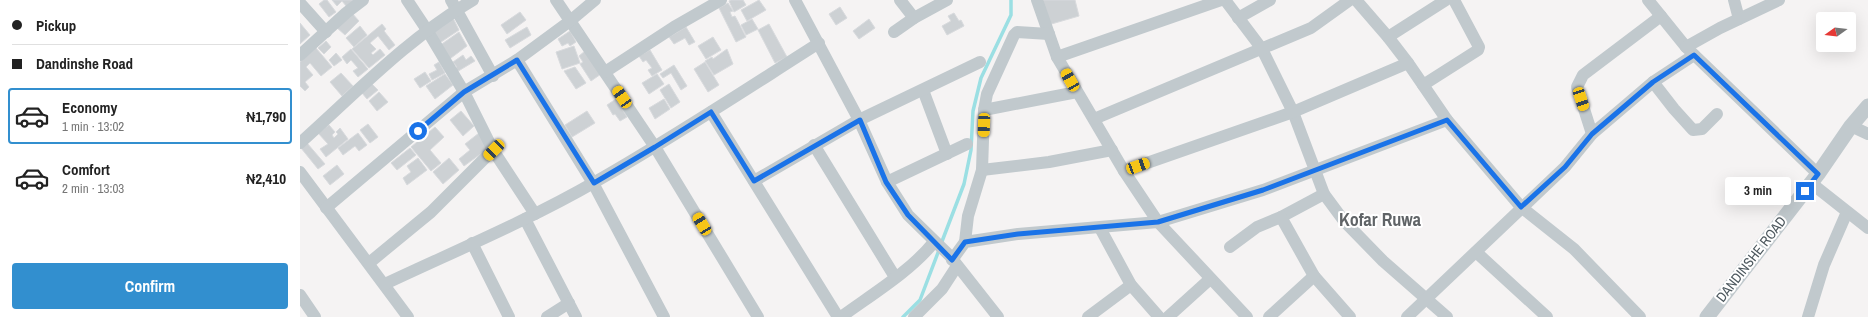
<!DOCTYPE html>
<meta charset="utf-8">
<style>
body{margin:0;font-family:"Archivo Narrow",sans-serif;background:#f6f6f6;color:#222;height:100vh;display:flex;flex-direction:column;font-size:15px;white-space:nowrap}
*{box-sizing:border-box;margin:0}
p{font-size:13px;color:#767676}
.icon{flex:none;width:22px;height:22px;fill:none;stroke:currentColor;stroke-width:2;stroke-linecap:round;stroke-linejoin:round}
.map{position:relative;flex:1;overflow:hidden}
.drawer{display:flex;flex-direction:column;background:#fff;width:300px}
.drawer>*{flex:none}
.guide{display:grid;align-content:center;height:88px;padding:0 12px;background:#fff}
.needle{width:26px;rotate:255deg}
.tools{position:absolute;left:1516px;top:12px;display:grid;gap:8px}
.tools a{display:grid;place-items:center;width:40px;height:40px;border-radius:4px;background:#fff;box-shadow:0 4px 16px #0002;font-size:20px}
.end{position:absolute;width:18px;height:18px;margin:-9px;border:5px solid #1a73e8;background:#fff;box-shadow:0 0 0 2px #fff}
.from{border-radius:50%}
.bubble{position:absolute;height:28px;border-radius:4px;background:#fff;box-shadow:0 4px 16px #0002;font-size:13px;font-weight:700;line-height:28px;text-align:center}
.car{position:absolute;width:12px;height:24px;margin:-12px -6px;border-radius:5px;box-shadow:0 0 3px 1px #0007;background:linear-gradient(#f5c518 24%,#345 0 40%,#f5c518 0 76%,#345 0 86%,#f5c518 0)}
.guide b{display:flex;align-items:center;gap:14px;height:38px;font-size:15px}
.guide b+b{border-top:1px solid #e0e0e0}
.guide i{width:10px;height:10px;background:#222}
ul{padding:0;list-style:none}
li{display:flex;align-items:center;gap:12px;height:56px;margin:0 8px 6px;padding:0 4px;border:2px solid transparent;border-radius:4px}
li div{flex:1}
li b{display:block;font-size:15px}
li em{font-style:normal;font-weight:700}
li.selected{border-color:#328fcf}
li>.icon{width:36px;height:36px;stroke-width:1.5}
.primary-button{display:flex;gap:8px;margin-top:auto;padding:8px 12px}
.primary-button a{flex:1;height:46px;border-radius:4px;background:#328fcf;color:#fff;font-size:16px;font-weight:700;line-height:46px;text-align:center}
main{display:flex;flex:1;min-height:0}
.map>svg:first-child{display:block}
.lines{fill:none;stroke-linecap:round;stroke-linejoin:round}
.stream{stroke:#9bdfe3;stroke-width:3.5}
.building{fill:#cdd1d4;stroke:#d8dadd}
.minor{stroke:#c1c9cd;stroke-width:12}
.tertiary{stroke:#c1c9cd;stroke-width:15}
.route{stroke:#1a73e8;stroke-width:5}
.labels{text-anchor:middle;stroke-width:4;stroke-linejoin:round;paint-order:stroke}
.street-label{font-size:14px;fill:#4d585e;stroke:#fff}
.district-label{font-size:18px;font-weight:bold;fill:#606467;stroke:#fff}
</style>
<main>
<section class="drawer">
<div class="guide">
<b><i class="from"></i>Pickup</b>
<b><i></i>Dandinshe Road</b>
</div>
<ul>
<li class="selected"><svg class="icon" aria-label="car" viewBox="0 0 24 24"><path d="M5 17H2v-5l4-1 3-4h7l3 4 3 1v5h-3M9 17h6M6 11h13"/><circle cx="7" cy="17" r="2"/><circle cx="17" cy="17" r="2"/></svg><div><b>Economy</b><p>1 min · 13:02</p></div><em>₦1,790</em></li>
<li><svg class="icon" aria-label="car" viewBox="0 0 24 24"><path d="M5 17H2v-5l4-1 3-4h7l3 4 3 1v5h-3M9 17h6M6 11h13"/><circle cx="7" cy="17" r="2"/><circle cx="17" cy="17" r="2"/></svg><div><b>Comfort</b><p>2 min · 13:03</p></div><em>₦2,410</em></li>
</ul>
<div class="primary-button"><a>Confirm</a></div>
</section>
<div class="map">
<svg width="1568" height="317" viewBox="0 0 1568 317">
<rect width="100%" height="100%" fill="#f5f3f3"/>
<g class="lines">
<!-- stream -->
<g class="stream">
<path d="M641,244L664,184L671,150L673,111L681,78L711,15V0"/>
<path d="M603,317L620,300L639,250"/>
</g>
</g>
<!-- building -->
<g class="building">
<path d="M24,0H27L36,12L29,17L19,4Z"/>
<path d="M32,0H55L47,7L42,1L37,6Z"/>
<path d="M431,0H443L446,5L434,12L429,1Z"/>
<path d="M459,0L466,10L447,21L441,10Z"/>
<path d="M744,0H775L779,16L748,25L741,1Z"/>
<path d="M428,3L433,11L430,12L432,17L435,16L446,37L436,42L419,8Z"/>
<path d="M540,7L547,18L536,25L529,14Z"/>
<path d="M51,12L59,21L45,35L36,27Z"/>
<path d="M220,12L226,20L207,34L201,25Z"/>
<path d="M654,13L659,21L661,20L664,26L647,35L642,26L651,21L648,16Z"/>
<path d="M152,16L159,30L138,44L131,31Z"/>
<path d="M452,19L458,29L446,35L441,25Z"/>
<path d="M569,19L575,28L559,39L553,31Z"/>
<path d="M0,23L10,35L0,44Z"/>
<path d="M82,24L86,29L84,31L95,45L89,50L78,36L70,43L76,49L71,53L73,55L80,49L85,55L69,68L52,49Z"/>
<path d="M469,24L487,57L475,63L458,30Z"/>
<path d="M60,26L67,35L54,47L46,38Z"/>
<path d="M227,27L231,35L210,48L205,40Z"/>
<path d="M386,27L395,42L389,45L385,38L374,44L369,37Z"/>
<path d="M270,31L276,42L270,46L268,43L262,46L258,39Z"/>
<path d="M159,32L167,46L147,61L139,46Z"/>
<path d="M413,37L421,50L406,59L398,46Z"/>
<path d="M26,41L31,47L24,54L18,48Z"/>
<path d="M274,46L280,63L262,69L256,52Z"/>
<path d="M16,48L32,67L21,76L10,63L6,67L13,75L5,82L9,87L5,91L0,86V62Z"/>
<path d="M51,49L68,69L58,77L53,71L58,68L51,60L47,64L42,57Z"/>
<path d="M427,49L433,64L414,75L405,61L412,57L413,59Z"/>
<path d="M350,50L362,70L352,76L348,70L352,68L346,60L343,62L339,56Z"/>
<path d="M285,51L301,74L291,81L280,64L283,62L279,56Z"/>
<path d="M36,53L42,60L34,66L29,60Z"/>
<path d="M163,55L166,60L171,56L175,61L155,73L152,70L157,67L153,62Z"/>
<path d="M139,62L145,73L132,80L129,74L137,70L134,65Z"/>
<path d="M405,62L419,85L408,92L394,69Z"/>
<path d="M374,65L387,86L381,90L371,73L363,78L360,74Z"/>
<path d="M275,67L286,83L276,89L264,71Z"/>
<path d="M125,72L131,81L120,88L114,79Z"/>
<path d="M41,73L53,86L42,96L30,82Z"/>
<path d="M145,74L153,85L135,99L126,86Z"/>
<path d="M357,74L364,84L349,94L342,83Z"/>
<path d="M72,84L78,90L67,99L62,93Z"/>
<path d="M369,84L380,102L371,108L360,90Z"/>
<path d="M79,92L88,102L77,111L69,101Z"/>
<path d="M316,99L327,117L320,121L315,114L313,115L307,105Z"/>
<path d="M364,99L370,109L355,119L349,108Z"/>
<path d="M161,111L174,126L163,136L150,120Z"/>
<path d="M287,111L295,123L272,137L265,125Z"/>
<path d="M68,124L78,137L70,143L60,130Z"/>
<path d="M29,125L35,132L32,135L34,138L38,134L36,132L40,128L48,139L26,157L20,149L28,144L18,133Z"/>
<path d="M135,127L144,137L130,150L141,163L131,171L111,147Z"/>
<path d="M58,133L67,145L59,151L55,146L43,155L38,148Z"/>
<path d="M179,133L190,147L164,166L159,159L170,150L165,144Z"/>
<path d="M7,143L25,164L18,169L1,148Z"/>
<path d="M110,148L116,155L97,170L91,163Z"/>
<path d="M118,158L127,170L107,185L103,178L111,172L107,166Z"/>
<path d="M149,158L159,170L143,184L133,172Z"/>
<path d="M37,165L44,174L30,185L23,176Z"/>
</g>
<g class="lines">
<!-- minor -->
<g class="minor">
<path d="M107,0L127,30L164,92L193,150L235,214"/>
<path d="M151,0L193,76"/>
<path d="M256,0L355,147L458,317"/>
<path d="M495,0L559,120L587,182L608,215L650,256L698,317"/>
<path d="M600,0L614,18"/>
<path d="M737,0L757,57L824,171L858,222L947,317"/>
<path d="M925,0L962,49L993,112L1024,194L1044,221L1083,261L1147,317"/>
<path d="M1056,0L1088,37"/>
<path d="M1146,0L1088,37L1108,63L1147,120L1221,207L1274,249L1340,317"/>
<path d="M1348,0L1386,47L1518,174"/>
<path d="M1434,0L1439,19"/>
<path d="M0,3L26,32"/>
<path d="M938,18L970,0"/>
<path d="M594,32L614,18L647,0"/>
<path d="M1386,47L1420,28L1479,0"/>
<path d="M0,55L46,13L63,0"/>
<path d="M757,57L921,0"/>
<path d="M217,60L293,183L364,317"/>
<path d="M305,72L374,27L421,0"/>
<path d="M1353,82L1374,109L1393,130L1402,129L1417,114"/>
<path d="M1123,85L1178,50L1179,47L1154,0"/>
<path d="M623,90L647,154"/>
<path d="M684,110L777,92"/>
<path d="M411,112L538,317"/>
<path d="M794,119L1011,28L1050,0"/>
<path d="M1551,126L1568,134"/>
<path d="M1292,134L1277,87L1283,75L1361,16"/>
<path d="M0,143C56,93 108,38 173,0"/>
<path d="M514,145L595,277"/>
<path d="M682,170L749,162L812,150"/>
<path d="M824,171L993,112L1108,63"/>
<path d="M0,172L108,317"/>
<path d="M454,181L559,120L680,62"/>
<path d="M587,182L667,144"/>
<path d="M1511,183L1568,228"/>
<path d="M26,208L164,92L217,60L270,21L295,0"/>
<path d="M981,217L1024,194"/>
<path d="M225,219L276,317"/>
<path d="M800,228L831,285L859,317"/>
<path d="M665,242L668,216L682,170L684,110L687,94L714,35L717,32L749,34"/>
<path d="M172,243L209,317"/>
<path d="M930,247L957,227L981,217L1014,276L1050,317"/>
<path d="M1176,252L1247,317"/>
<path d="M652,260L665,242L718,234L858,222L963,190L1147,120"/>
<path d="M69,263L131,212L193,150"/>
<path d="M85,284C155,251 227,221 295,182C371,139 445,90 519,43"/>
<path d="M0,295L15,317"/>
<path d="M247,317L269,303"/>
<path d="M541,317C571,295 611,271 634,242"/>
<path d="M614,317L642,289L657,266"/>
<path d="M788,317L831,285"/>
<path d="M868,317L910,279"/>
<path d="M969,317L1014,276"/>
<path d="M1107,317L1265,167L1292,134L1353,82L1394,55"/>
<path d="M1508,317L1524,265L1547,212"/>
</g>
<!-- tertiary -->
<path class="tertiary" d="M1407,317L1518,174L1551,126L1568,106"/>
</g>
<g class="lines">
<!-- route -->
<path class="route" d="M118,131L164,92L217,60L294,183L355,147L411,112L454,181L560,120L586,182L608,215L652,260L665,242L718,234L858,222L963,190L1147,120L1221,207L1265,167L1292,134L1353,82L1394,55L1518,174L1505,191"/>
</g>
<g class="labels">
<!-- street labels -->
<g class="street-label">
<text transform="translate(1451 259) rotate(-52)" y="5">DANDINSHE ROAD</text>
</g>
<!-- district labels -->
<g class="district-label">
<text x="1080" y="226">Kofar Ruwa</text>
</g>
</g>
</svg>
<div class="tools">
<a><svg class="needle" viewBox="-14 -14 28 28"><path d="M0-13l5 13h-10z" fill="#e53935"/><path d="M0 13l5-13h-10z" fill="#767676"/></svg></a>
</div>
<i class="end from" style="left:118px;top:131px"></i>
<i class="end" style="left:1505px;top:191px"></i>
<div class="bubble" style="left:1425px;top:177px;width:66px">3 min</div>
<i class="car" style="left:770px;top:80px;rotate:330deg"></i>
<i class="car" style="left:322px;top:97px;rotate:326deg"></i>
<i class="car" style="left:1281px;top:99px;rotate:162deg"></i>
<i class="car" style="left:684px;top:125px;rotate:182deg"></i>
<i class="car" style="left:194px;top:150px;rotate:225deg"></i>
<i class="car" style="left:838px;top:166px;rotate:70deg"></i>
<i class="car" style="left:402px;top:224px;rotate:329deg"></i>
</div>
</main>
